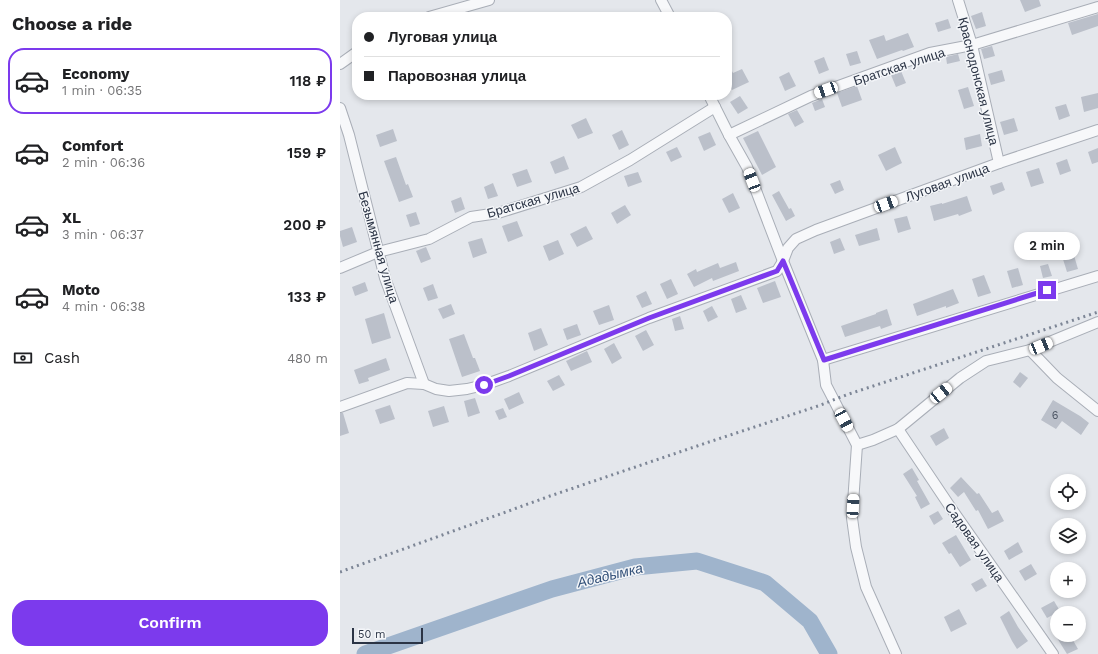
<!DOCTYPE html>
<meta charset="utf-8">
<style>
body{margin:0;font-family:"Work Sans",sans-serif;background:#f6f6f6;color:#202124;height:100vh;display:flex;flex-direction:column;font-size:15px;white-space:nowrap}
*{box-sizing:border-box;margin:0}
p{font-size:13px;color:#757577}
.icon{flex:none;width:22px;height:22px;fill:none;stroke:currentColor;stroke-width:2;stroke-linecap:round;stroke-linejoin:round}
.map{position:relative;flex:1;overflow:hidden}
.drawer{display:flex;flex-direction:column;background:#fff;width:340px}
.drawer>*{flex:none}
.top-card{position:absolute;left:12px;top:12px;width:380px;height:88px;border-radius:16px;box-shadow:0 2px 6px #0003;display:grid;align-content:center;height:88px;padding:0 12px;background:#fff}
.tools{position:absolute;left:710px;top:474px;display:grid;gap:8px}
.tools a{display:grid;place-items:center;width:36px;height:36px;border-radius:50%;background:#fff;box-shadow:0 2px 6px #0003;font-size:20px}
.scale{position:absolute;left:12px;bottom:10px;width:71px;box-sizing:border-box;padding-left:4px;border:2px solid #2b3445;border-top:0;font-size:11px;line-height:14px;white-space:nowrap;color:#2b3445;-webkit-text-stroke:3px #f4f6f9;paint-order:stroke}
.end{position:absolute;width:18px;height:18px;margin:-9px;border:5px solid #7c3aed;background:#fff;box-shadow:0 0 0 2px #fff}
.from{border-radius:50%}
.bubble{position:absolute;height:28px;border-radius:14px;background:#fff;box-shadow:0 2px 6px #0003;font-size:13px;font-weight:600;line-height:28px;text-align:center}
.car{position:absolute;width:12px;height:24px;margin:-12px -6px;border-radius:5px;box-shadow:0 0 3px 1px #0007;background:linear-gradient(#fff 24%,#345 0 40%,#fff 0 76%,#345 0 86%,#fff 0)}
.top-card b{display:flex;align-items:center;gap:14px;height:38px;font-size:15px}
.top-card b+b{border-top:1px solid #e0e0e0}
.top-card i{width:10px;height:10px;background:#202124}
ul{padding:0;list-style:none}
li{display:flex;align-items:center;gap:12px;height:66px;margin:0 8px 6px;padding:0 4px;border:2px solid transparent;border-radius:16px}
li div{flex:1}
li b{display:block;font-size:15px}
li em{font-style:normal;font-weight:600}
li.active{border-color:#7c3aed}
li>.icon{width:36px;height:36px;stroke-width:1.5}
h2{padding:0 12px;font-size:18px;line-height:48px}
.pay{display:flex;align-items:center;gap:10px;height:44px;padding:0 12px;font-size:15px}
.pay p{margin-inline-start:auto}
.action{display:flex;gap:8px;margin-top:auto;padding:8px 12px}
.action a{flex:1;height:46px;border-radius:16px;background:#7c3aed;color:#fff;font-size:16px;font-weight:600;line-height:46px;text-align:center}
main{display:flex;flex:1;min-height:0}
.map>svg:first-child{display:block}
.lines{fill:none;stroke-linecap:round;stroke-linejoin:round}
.river{stroke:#9fb4cc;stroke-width:17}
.building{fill:#bbc0ca}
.minor-casing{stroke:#a9aeb7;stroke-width:12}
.minor{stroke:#f7f8fa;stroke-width:10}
.rail{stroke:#7d8696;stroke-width:3;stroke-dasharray:2 4;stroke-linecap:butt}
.route{stroke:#7c3aed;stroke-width:5}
.labels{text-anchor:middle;stroke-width:3;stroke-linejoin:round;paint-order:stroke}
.number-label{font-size:11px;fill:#4f5766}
.street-label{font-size:13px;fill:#2b3445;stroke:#f4f6f9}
.water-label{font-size:14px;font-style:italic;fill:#34527a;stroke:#f4f6f9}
</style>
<main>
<section class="drawer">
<h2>Choose a ride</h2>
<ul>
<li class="active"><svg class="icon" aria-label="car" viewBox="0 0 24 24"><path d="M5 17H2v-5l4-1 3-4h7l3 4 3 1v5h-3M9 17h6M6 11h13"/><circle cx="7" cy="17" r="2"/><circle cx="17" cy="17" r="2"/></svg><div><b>Economy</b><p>1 min · 06:35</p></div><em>118 ₽</em></li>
<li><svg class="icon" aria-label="car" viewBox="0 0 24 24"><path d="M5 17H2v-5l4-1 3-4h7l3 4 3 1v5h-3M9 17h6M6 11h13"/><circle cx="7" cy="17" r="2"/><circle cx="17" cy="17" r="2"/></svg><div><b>Comfort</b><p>2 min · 06:36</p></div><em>159 ₽</em></li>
<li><svg class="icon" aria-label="car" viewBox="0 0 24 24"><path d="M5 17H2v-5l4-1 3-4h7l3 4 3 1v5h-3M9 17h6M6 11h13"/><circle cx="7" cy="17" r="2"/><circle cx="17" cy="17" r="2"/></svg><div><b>XL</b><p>3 min · 06:37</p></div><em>200 ₽</em></li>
<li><svg class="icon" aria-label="car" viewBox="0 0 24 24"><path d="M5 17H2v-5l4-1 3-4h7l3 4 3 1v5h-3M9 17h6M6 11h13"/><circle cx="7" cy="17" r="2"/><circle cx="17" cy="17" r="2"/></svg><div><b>Moto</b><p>4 min · 06:38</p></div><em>133 ₽</em></li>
</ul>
<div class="pay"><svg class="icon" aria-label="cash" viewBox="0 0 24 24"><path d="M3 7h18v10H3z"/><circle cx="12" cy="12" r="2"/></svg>Cash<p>480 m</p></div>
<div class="action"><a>Confirm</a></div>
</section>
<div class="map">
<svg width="758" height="654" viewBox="0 0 758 654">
<rect width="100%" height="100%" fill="#e4e7ec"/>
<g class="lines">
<!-- river -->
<path class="river" d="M25,654L212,589L295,567L357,561L425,583L470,621L489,654"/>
</g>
<!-- building -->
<g class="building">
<path d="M680,0H699L701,6L685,12Z"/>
<path d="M642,12L646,26L636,29L631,16Z"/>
<path d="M758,14V26L732,35L728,23Z"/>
<path d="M608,19L611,28L598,32L595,23Z"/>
<path d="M568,33L574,47L563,51L562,50L537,59L529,40L544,35L546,41Z"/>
<path d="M652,46L655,56L644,59L641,49Z"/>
<path d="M517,51L521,63L510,66L506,54Z"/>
<path d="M618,54L620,61L607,64L606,57Z"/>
<path d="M484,57L489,70L479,74L474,61Z"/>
<path d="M387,62L393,73L402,69L409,82L392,90L387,79Z"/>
<path d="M662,70L665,81L651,85L648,74Z"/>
<path d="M561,71L566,83L556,87L551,75Z"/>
<path d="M449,72L456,86L445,91L439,77Z"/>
<path d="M517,86L522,100L502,107L497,93Z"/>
<path d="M628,87L634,106L624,109L618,90Z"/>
<path d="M758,93V108L744,112L741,97Z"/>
<path d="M400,96L408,108L398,114L390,102Z"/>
<path d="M482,99L485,107L475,111L472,103Z"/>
<path d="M726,104L730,116L719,120L715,107Z"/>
<path d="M457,110L464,122L455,127L448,114Z"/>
<path d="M246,118L253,133L238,139L231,125Z"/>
<path d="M674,118L678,131L664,135L660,122Z"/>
<path d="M53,129L57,141L40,147L36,135Z"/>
<path d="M282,130L289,145L279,150L272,135Z"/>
<path d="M418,131L436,167L422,175L403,138Z"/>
<path d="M370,132L376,145L364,151L358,137Z"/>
<path d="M640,134L642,146L626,150L624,138Z"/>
<path d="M337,147L342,157L331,162L326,152Z"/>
<path d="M555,147L562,163L546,171L538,155Z"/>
<path d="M758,148V162L752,164L748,152Z"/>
<path d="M224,156L229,169L215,174L210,162Z"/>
<path d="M56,157L66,185L68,184L73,197L59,202L44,161Z"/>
<path d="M727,159L731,171L720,175L716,163Z"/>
<path d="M699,168L704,183L691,187L686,172Z"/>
<path d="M187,169L192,182L177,187L172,174Z"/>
<path d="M298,172L302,182L288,187L284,176Z"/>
<path d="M500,180L504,190L495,194L490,184Z"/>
<path d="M662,182L665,190L653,195L650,186Z"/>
<path d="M153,183L158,196L148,199L144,187Z"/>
<path d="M439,191L449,209L451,208L455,216L446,221L432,195Z"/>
<path d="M393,193L400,208L389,213L382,199Z"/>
<path d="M627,196L632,211L619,216L618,214L594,221L590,206L602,203V204Z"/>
<path d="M121,197L125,209L115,213L111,201Z"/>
<path d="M285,205L291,215L277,224L271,213Z"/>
<path d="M76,212L80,224L70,227L66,215Z"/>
<path d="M567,216L571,229L558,233L554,219Z"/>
<path d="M177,221L183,236L168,242L162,226Z"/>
<path d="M246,226L253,239L237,247L230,234Z"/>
<path d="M12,227L17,242L3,247L0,236V231Z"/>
<path d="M537,228L540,240L519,246L515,235Z"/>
<path d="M142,238L147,253L133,258L128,242Z"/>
<path d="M500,238L505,250L494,254L490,242Z"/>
<path d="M218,240L224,254L209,261L203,246Z"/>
<path d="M86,247L91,259L81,263L76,251Z"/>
<path d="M733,252L738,269L727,272L722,256Z"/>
<path d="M396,262L399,271L373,281L372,278L354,287L347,274L356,269L357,272L378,263L380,268Z"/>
<path d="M708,264L712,276L703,278L700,266Z"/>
<path d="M678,268L683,285L672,288L667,271Z"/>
<path d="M644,275L651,293L638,297L632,279Z"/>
<path d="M331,279L338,294L327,299L320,284Z"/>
<path d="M435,281L441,297L423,303L417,288Z"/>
<path d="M25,282L28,291L15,296L12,287Z"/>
<path d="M93,284L98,298L88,301L83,288Z"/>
<path d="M613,289L619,303L606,308V306L577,316L573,304Z"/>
<path d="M306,291L312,304L302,308L296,296Z"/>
<path d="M401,295L407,309L396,313L391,299Z"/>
<path d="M111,304L115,314L103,319L98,309Z"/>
<path d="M269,305L274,320L259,325L253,311Z"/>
<path d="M372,306L378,317L368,322L363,311Z"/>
<path d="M547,309L552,325L541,329L540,326L505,337L501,326L536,314V313Z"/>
<path d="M44,313L51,338L32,344L25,319Z"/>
<path d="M340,316L344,329L335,331L332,319Z"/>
<path d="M237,324L241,335L227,340L223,329Z"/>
<path d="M201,328L208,345L194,351L188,333Z"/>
<path d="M306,330L314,345L303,351L295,336Z"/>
<path d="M124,334L133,358H135L140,371L122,377L109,339Z"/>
<path d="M274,343L282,358L272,364L264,349Z"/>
<path d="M247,351L252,362L231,371L226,361Z"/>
<path d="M46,358L50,370L28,378L29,381L19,384L14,370Z"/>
<path d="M680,372L688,378L680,388L673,382Z"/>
<path d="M219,375L225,385L213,391L207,381Z"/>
<path d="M179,392L184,403L169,410L164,399Z"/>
<path d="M135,398L140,413L128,417L124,401Z"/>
<path d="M713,400L740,416L749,423L741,435L722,421L716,429L701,420Z"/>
<path d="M50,405L55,419L40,424L35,410Z"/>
<path d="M104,406L109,422L93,427L88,411Z"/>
<path d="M163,408L167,417L159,420L155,411Z"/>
<path d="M0,413H3L9,433L0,436Z"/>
<path d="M604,428L609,438L596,446L590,436Z"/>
<path d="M572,468L579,480L577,481L590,504L581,509L575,497L577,496L563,474Z"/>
<path d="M621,477L637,494L639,493L652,513L658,510L664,521L648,529L638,510L636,511L624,492L618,497L610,488Z"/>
<path d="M598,511L603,519L594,525L589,516Z"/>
<path d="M616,535L631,560L620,567L611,553L609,554L602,543Z"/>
<path d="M678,542L683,552L669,560L664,551Z"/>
<path d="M691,564L697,574L685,581L679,571Z"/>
<path d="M642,578L647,586L636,592L631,584Z"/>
<path d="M714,601L720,611L707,618L701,608Z"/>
<path d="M619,609L627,624L611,632L604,617Z"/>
<path d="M669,611L678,627L688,641L677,649L672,641L660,617Z"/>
<path d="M721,635H730L738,649L727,654L717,638Z"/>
</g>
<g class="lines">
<!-- minor casing -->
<g class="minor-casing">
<g id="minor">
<path d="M321,0L330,17"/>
<path d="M618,0L632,45L659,163"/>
<path d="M89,17L149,0"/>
<path d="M0,64L17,52"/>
<path d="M369,95L389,135L407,167L443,261L483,360L486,385L517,445"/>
<path d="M0,108L9,135L45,278L84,384"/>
<path d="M389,135L471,96L590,53L632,45L758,7"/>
<path d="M0,268L38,252L89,239L131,217L158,213L241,187L290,160L375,107"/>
<path d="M690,350L717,378L758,411"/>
<path d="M483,360L758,276"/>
<path d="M0,407L67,383L84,384L96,389L109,391L127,389L144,385L169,376L309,318L437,271L443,261L448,248L456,239L476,230L659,163L758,130"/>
<path d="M558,429L613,511L713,654"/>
<path d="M517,445L533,440L558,429L620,378L646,361L690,350L758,322"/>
<path d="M517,445L512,518L516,547L526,587L556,654"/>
</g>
</g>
<!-- minor -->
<use href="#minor" class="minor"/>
<!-- rail -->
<path class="rail" d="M0,572L210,496L366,443L478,406L506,395L758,312"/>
</g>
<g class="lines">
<!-- route -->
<path class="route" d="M144,385L169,376L309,318L437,271L443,261L484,360L707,290"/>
</g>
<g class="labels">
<!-- number labels -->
<g class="number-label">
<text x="715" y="419">6</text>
</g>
<!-- street labels -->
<g class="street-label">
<text transform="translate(559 66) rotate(-18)" y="5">Братская улица</text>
<text transform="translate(639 81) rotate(76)" y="5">Краснодонская улица</text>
<text transform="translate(607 182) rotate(-20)" y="5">Луговая улица</text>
<text transform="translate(193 200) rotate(-16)" y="5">Братская улица</text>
<text transform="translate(39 247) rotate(74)" y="5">Безымянная улица</text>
<text transform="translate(635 542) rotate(55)" y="5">Садовая улица</text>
</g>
<!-- water labels -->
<g class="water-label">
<text transform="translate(270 575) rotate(-13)" y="5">Ададымка</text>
</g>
</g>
</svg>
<div class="tools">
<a><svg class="icon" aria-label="locate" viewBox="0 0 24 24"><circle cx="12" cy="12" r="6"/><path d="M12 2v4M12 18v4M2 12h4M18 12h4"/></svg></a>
<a><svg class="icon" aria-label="layers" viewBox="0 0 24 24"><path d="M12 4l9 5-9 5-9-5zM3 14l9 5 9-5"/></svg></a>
<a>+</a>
<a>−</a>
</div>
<div class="scale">50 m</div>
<i class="end from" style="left:144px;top:385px"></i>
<i class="end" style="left:707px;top:290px"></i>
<div class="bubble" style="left:674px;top:232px;width:66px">2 min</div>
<i class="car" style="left:486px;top:90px;rotate:250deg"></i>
<i class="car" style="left:412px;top:180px;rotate:339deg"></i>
<i class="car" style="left:546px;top:204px;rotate:70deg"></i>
<i class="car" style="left:701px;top:346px;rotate:68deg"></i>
<i class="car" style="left:601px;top:393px;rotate:51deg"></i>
<i class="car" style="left:504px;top:420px;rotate:152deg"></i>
<i class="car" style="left:513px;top:506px;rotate:3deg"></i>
<div class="top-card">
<b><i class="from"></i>Луговая улица</b>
<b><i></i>Паровозная улица</b>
</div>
</div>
</main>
